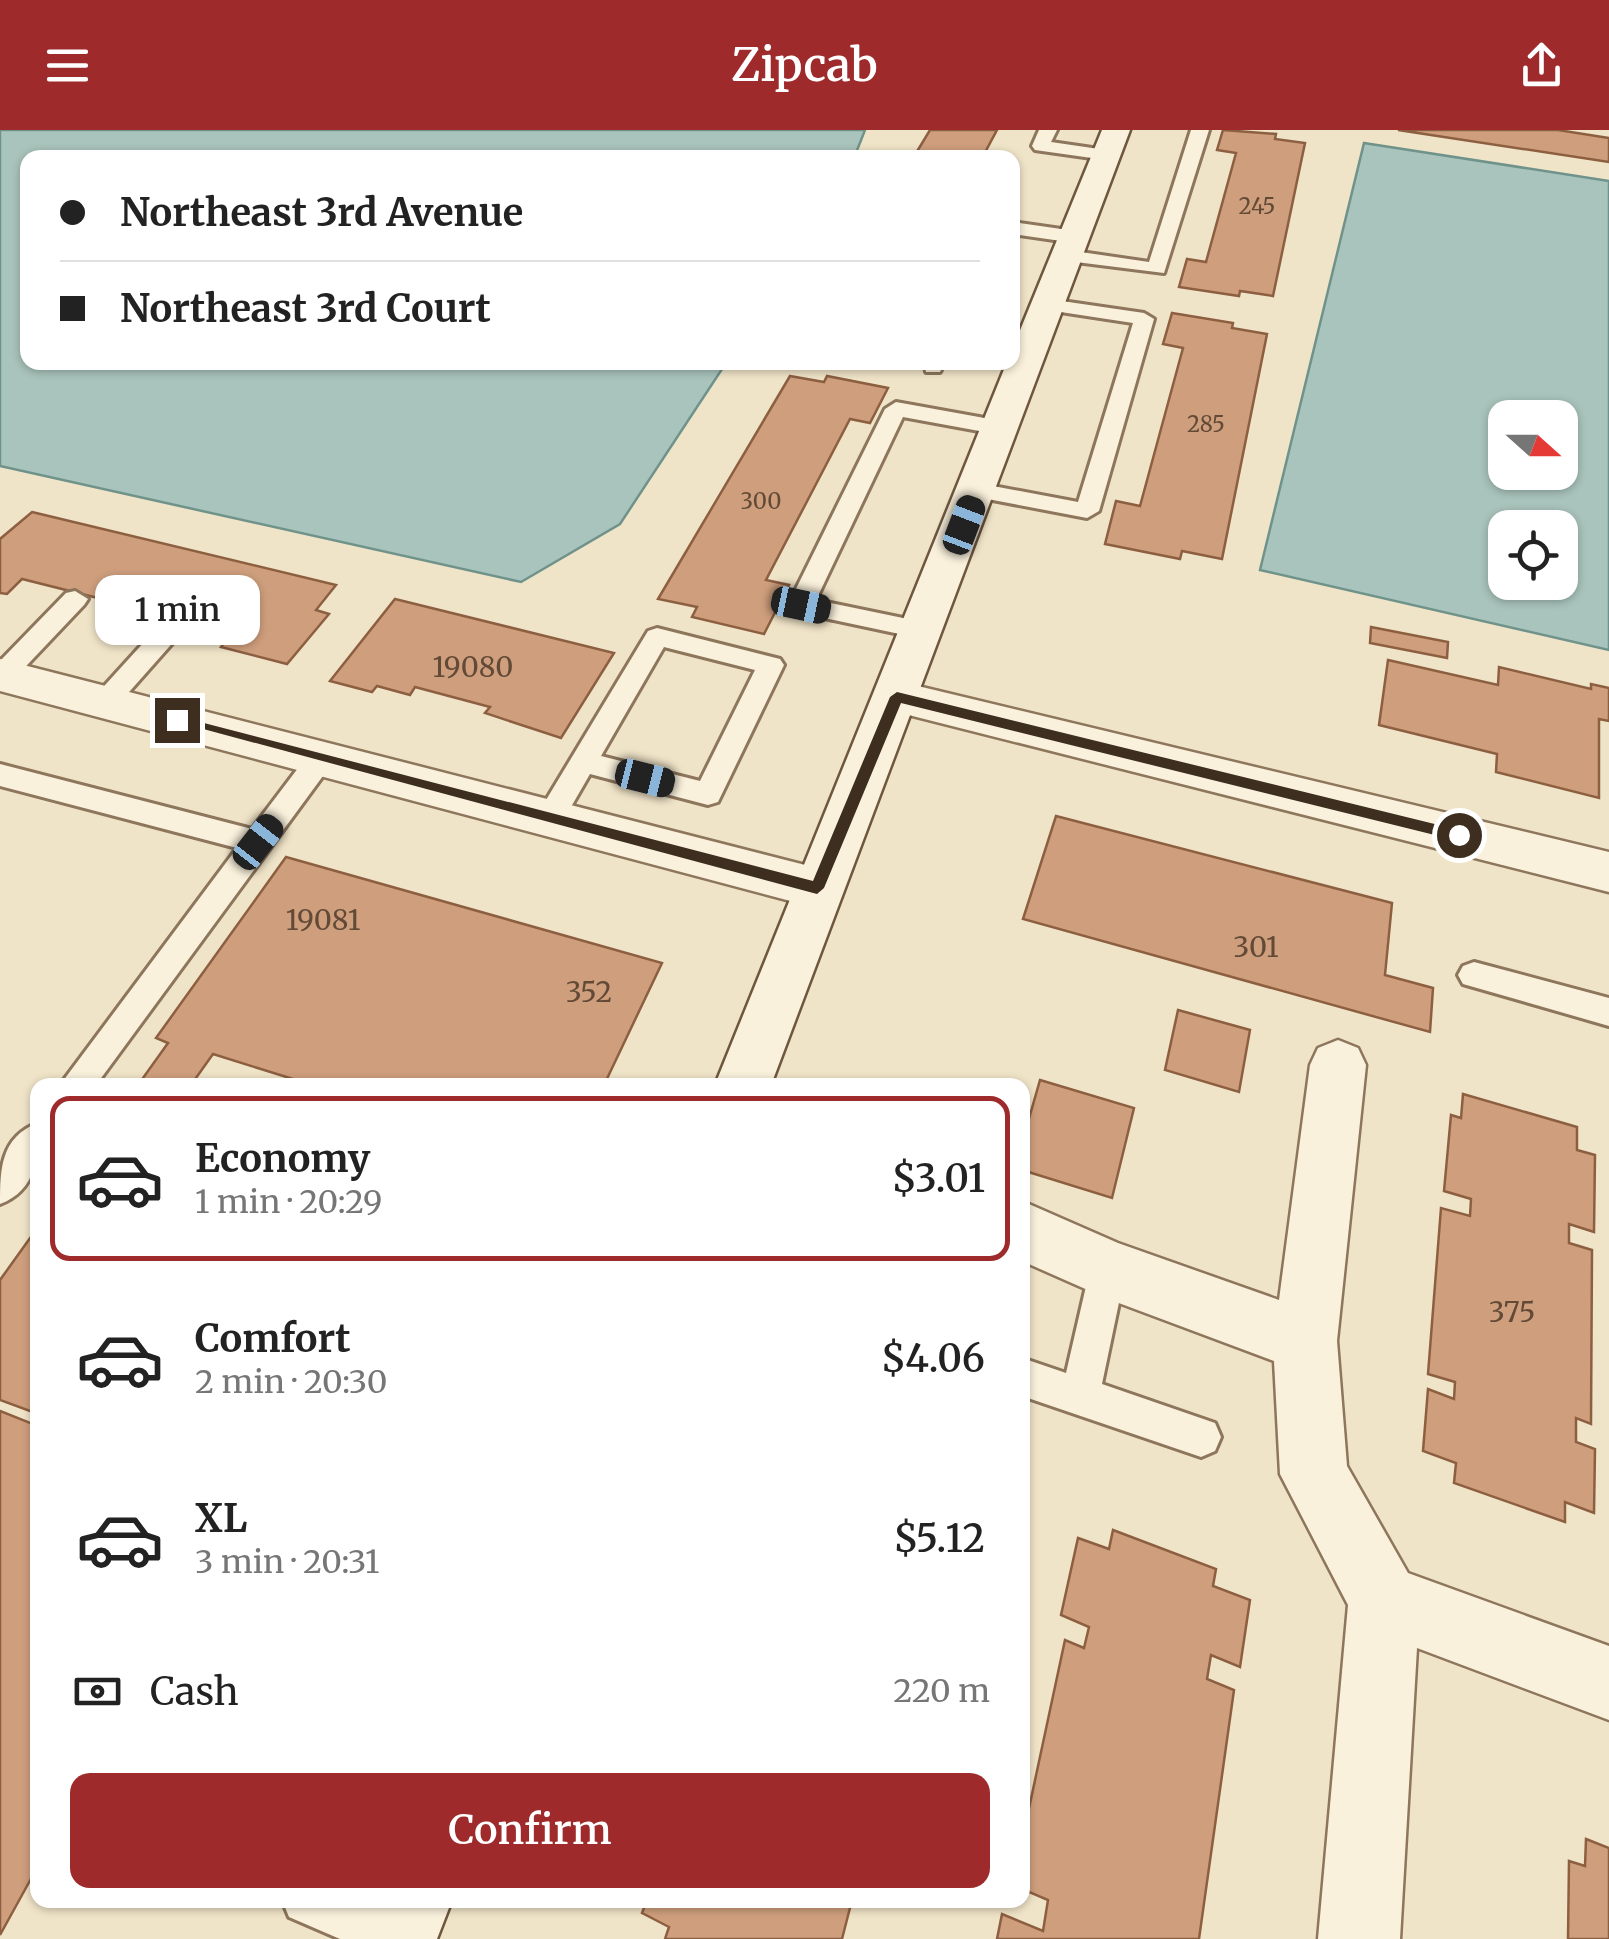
<!DOCTYPE html>
<meta charset="utf-8">
<style>
body{margin:0;font-family:Merriweather,serif;background:#f6f6f6;color:#222;height:100vh;display:flex;flex-direction:column;font-size:38px;white-space:nowrap}
*{box-sizing:border-box;margin:0}
p{font-size:32px;color:#767676}
.icon{flex:none;width:55px;height:55px;fill:none;stroke:currentColor;stroke-width:2;stroke-linecap:round;stroke-linejoin:round}
.map{position:relative;flex:1;overflow:hidden}
.sheet{position:absolute;left:30px;top:948px;width:1000px;height:830px;display:flex;flex-direction:column;background:#fff;border-radius:20px;box-shadow:0 2px 8px #0004}
.sheet>*{flex:none}
.hud{position:absolute;left:20px;top:20px;width:1000px;height:220px;border-radius:20px;box-shadow:0 2px 8px #0004;display:grid;align-content:center;height:220px;padding:0 40px;background:#fff}
.needle{width:65px;rotate:111deg}
.tools{position:absolute;left:1488px;top:270px;display:grid;gap:20px}
.tools a{display:grid;place-items:center;width:90px;height:90px;border-radius:20px;background:#fff;box-shadow:0 2px 8px #0004;font-size:50px}
.end{position:absolute;width:45px;height:45px;margin:-22px;border:12px solid #3d2e20;background:#fff;box-shadow:0 0 0 5px #fff}
.from{border-radius:50%}
.bubble{position:absolute;height:70px;border-radius:20px;background:#fff;box-shadow:0 2px 8px #0004;font-size:32px;font-weight:600;line-height:70px;text-align:center}
.car{position:absolute;width:30px;height:60px;margin:-30px -15px;border-radius:12px;box-shadow:0 0 8px 2px #0007;background:linear-gradient(#222 24%,#8ab4d8 0 40%,#222 0 76%,#8ab4d8 0 86%,#222 0)}
.hud b{display:flex;align-items:center;gap:35px;height:95px;font-size:38px}
.hud b+b{border-top:2px solid #e0e0e0}
.hud i{width:25px;height:25px;background:#222}
ul{padding:18px 0 0;list-style:none}
li{display:flex;align-items:center;gap:30px;height:165px;margin:0 20px 15px;padding:0 20px;border:5px solid transparent;border-radius:20px}
li div{flex:1}
li b{display:block;font-size:38px}
li em{font-style:normal;font-weight:600}
li.current{border-color:#9e2a2b}
li>.icon{width:90px;height:90px;stroke-width:1.5}
.pay{display:flex;align-items:center;gap:25px;height:110px;padding:0 40px;font-size:38px}
.pay p{margin-inline-start:auto}
.button{display:flex;gap:20px;margin-top:auto;padding:20px 40px}
.button a{flex:1;height:115px;border-radius:20px;background:#9e2a2b;color:#fff;font-size:40px;font-weight:600;line-height:115px;text-align:center}
header{display:flex;justify-content:space-between;align-items:center;height:130px;padding:0 40px;background:#9e2a2b;color:#fff;font-size:45px;font-weight:600}
.map>svg:first-child{display:block}
.water{fill:#a9c4bc;stroke:#6f938a;stroke-width:2.5;fill-rule:evenodd}
.building{fill:#cf9f7d;stroke:#8d5f41;stroke-width:2.5}
.lines{fill:none;stroke-linecap:round;stroke-linejoin:round}
.lane-casing{stroke:#8d765c;stroke-width:6}
.street-casing{stroke:#8d765c;stroke-width:5}
.secondary-casing{stroke:#6f573f;stroke-width:5}
.lane{fill:#faf1dc;fill-rule:evenodd}
.street{fill:#faf1dc;fill-rule:evenodd}
.secondary{fill:#faf1dc;fill-rule:evenodd}
.route{fill:#3d2e20}
.labels{text-anchor:middle;stroke-width:8;stroke-linejoin:round;paint-order:stroke}
.far-number-label{font-size:22px;fill:#624a37}
.number-label{font-size:28px;fill:#624a37}
</style>
<header><svg class="icon" aria-label="menu" viewBox="0 0 24 24"><path d="M4 6h16M4 12h16M4 18h16"/></svg>Zipcab<svg class="icon" aria-label="share" viewBox="0 0 24 24"><path d="M12 15V3M7 8l5-5 5 5M5 13v7h14v-7"/></svg></header>
<div class="map">
<svg width="1609" height="1809" viewBox="0 0 1609 1809">
<rect width="100%" height="100%" fill="#f0e4c8"/>
<!-- water -->
<g class="water">
<path d="M0,0H865L854,28H28V232L726,233L620,394L521,452L0,336Z"/>
<path d="M1364,13L1609,51V520L1260,440ZM1505,288H1560V342H1505ZM1505,398H1560V452H1505Z"/>
</g>
<!-- building -->
<g class="building">
<path d="M930,0H997L982,28H913Z"/>
<path d="M1223,0L1276,4L1275,9L1305,13L1273,166L1240,161L1239,166L1179,157L1187,129L1206,132L1236,23L1217,20Z"/>
<path d="M1398,0H1558L1609,8V32Z"/>
<path d="M1172,183L1233,193L1232,198L1267,204L1222,429L1182,421L1180,429L1105,414L1116,371L1140,376L1183,218L1163,214Z"/>
<path d="M790,246L824,252L827,246L888,258L870,293L850,289L766,450L789,455L764,504L692,487L697,477L658,469Z"/>
<path d="M32,382L336,455L316,480L329,484L287,534L221,517L233,502L22,449L7,464L0,463V409Z"/>
<path d="M395,469L614,523L561,608L485,583L490,577L415,557L410,565L377,556L372,562L330,551Z"/>
<path d="M1371,497L1448,512L1447,528L1370,513Z"/>
<path d="M1388,530L1498,555L1499,537L1591,559V554L1609,558V591L1599,589V668L1496,642L1497,624L1379,595Z"/>
<path d="M1056,686L1392,773L1385,845L1433,858L1430,902L1023,789Z"/>
<path d="M286,727L662,833L604,955H312L213,924L191,955H138L168,913L156,908Z"/>
<path d="M1178,880L1250,900L1239,962L1165,940Z"/>
<path d="M1040,950L1134,978L1112,1068L1022,1040V1013Z"/>
<path d="M1463,964L1577,997V1020L1595,1025L1594,1102L1569,1094V1113L1592,1120L1591,1294L1576,1288V1312L1595,1319L1594,1383L1565,1372V1392L1454,1353L1456,1333L1423,1321L1428,1259L1454,1269L1455,1252L1428,1244L1441,1078L1470,1086L1471,1069L1444,1061L1451,985L1461,988Z"/>
<path d="M38,1097V1284L0,1270V1150Z"/>
<path d="M0,1281L38,1296V1736L0,1805Z"/>
<path d="M1113,1400L1216,1439L1213,1456L1250,1470L1240,1537L1211,1525L1207,1549L1234,1560L1199,1809H997L1002,1784L1043,1801L1048,1770L1022,1759V1711L1065,1510L1084,1518L1089,1497L1061,1485L1078,1408L1109,1419Z"/>
<path d="M1586,1709L1609,1718V1809H1568L1569,1731L1585,1736Z"/>
<path d="M647,1770H852L842,1809H665L669,1797L642,1783Z"/>
</g>
<g class="lines">
<!-- lane casing -->
<g class="lane-casing">
<g id="lane">
<path d="M1039,0H1057L1051,12L1106,20L1115,25L1106,30L1035,20L1032,16Z"/>
<path d="M1191,0H1209L1164,143L1060,130V122L1067,120L1149,132Z"/>
<path d="M1012,92L1075,101L1084,107L1075,113L1012,104Z"/>
<path d="M1048,169L1144,183L1154,189L1099,381L1087,388L977,367L965,360L977,353L1078,372L1133,193L1041,179V171Z"/>
<path d="M924,232H945L940,242H926Z"/>
<path d="M896,272L1001,291L1012,298L1001,305L903,287L816,470L932,494L936,500L923,509L801,483L788,475L885,279Z"/>
<path d="M75,461L88,469L84,475L11,552L0,554V531L66,463Z"/>
<path d="M175,485L184,488L188,494L184,500L114,579H96L92,572L96,565L166,488Z"/>
<path d="M657,498L780,529L784,535L718,672L708,675L590,644L560,696L550,699L540,696L536,688L540,680L648,501ZM664,517L755,540L700,651L601,626Z"/>
<path d="M321,618L331,621L335,628L331,635L96,955H60L237,718L0,656V634L252,699L311,621Z"/>
<path d="M1474,832L1609,868V896L1463,854L1458,845L1463,836Z"/>
<path d="M38,993C38,1026 37,1060 0,1074C0,1041 0,1007 38,993Z"/>
<path d="M1108,1121L1121,1126L1126,1139L1102,1254L1215,1293L1221,1307L1215,1321L1201,1327L1022,1266V1228L1066,1243L1090,1139L1095,1126Z"/>
<path d="M282,1770H362L413,1792L420,1809H340L289,1787Z"/>
</g>
</g>
<!-- street casing -->
<g class="street-casing">
<g id="street">
<path d="M0,529L817,738L835,744L842,758L835,772L817,778L0,561Z"/>
<path d="M897,551L1609,722V762L881,578L874,567L881,556Z"/>
<path d="M1338,910L1358,918L1366,935L1337,1211L1347,1336L1408,1443L1609,1516V1590L1417,1518L1400,1809H1318L1348,1475L1280,1344L1274,1231L1108,1169L1022,1131V1071L1118,1113L1279,1170L1310,935L1318,918Z"/>
</g>
</g>
<!-- secondary casing -->
<g class="secondary-casing">
<g id="secondary">
<path d="M1102,0H1130L771,955H715L1007,232H1012V220Z"/>
<path d="M372,1770H452L437,1809H355Z"/>
</g>
</g>
<!-- lane -->
<use href="#lane" class="lane"/>
<!-- street -->
<use href="#street" class="street"/>
<!-- secondary -->
<use href="#secondary" class="secondary"/>
</g>
<!-- route -->
<path class="route" d="M897,562L1459,700L1466,705L1459,711L901,573L824,758L817,764L170,590L177,586L813,751L890,567Z"/>
<g class="labels">
<!-- far-number labels -->
<g class="far-number-label">
<text x="1257" y="84">245</text>
<text x="1206" y="302">285</text>
<text x="761" y="379">300</text>
</g>
<!-- number labels -->
<g class="number-label">
<text x="473" y="547">19080</text>
<text x="323" y="800">19081</text>
<text x="1256" y="827">301</text>
<text x="589" y="872">352</text>
<text x="1512" y="1192">375</text>
</g>
</g>
</svg>
<div class="tools">
<a><svg class="needle" viewBox="-14 -14 28 28"><path d="M0-13l5 13h-10z" fill="#e53935"/><path d="M0 13l5-13h-10z" fill="#767676"/></svg></a>
<a><svg class="icon" aria-label="locate" viewBox="0 0 24 24"><circle cx="12" cy="12" r="6"/><path d="M12 2v4M12 18v4M2 12h4M18 12h4"/></svg></a>
</div>
<i class="end from" style="left:1459px;top:705px"></i>
<i class="end" style="left:177px;top:590px"></i>
<div class="bubble" style="left:95px;top:445px;width:165px">1 min</div>
<i class="car" style="left:964px;top:395px;rotate:21deg"></i>
<i class="car" style="left:801px;top:475px;rotate:102deg"></i>
<i class="car" style="left:645px;top:648px;rotate:104deg"></i>
<i class="car" style="left:258px;top:712px;rotate:38deg"></i>
<div class="hud">
<b><i class="from"></i>Northeast 3rd Avenue</b>
<b><i></i>Northeast 3rd Court</b>
</div>
<section class="sheet">
<ul>
<li class="current"><svg class="icon" aria-label="car" viewBox="0 0 24 24"><path d="M5 17H2v-5l4-1 3-4h7l3 4 3 1v5h-3M9 17h6M6 11h13"/><circle cx="7" cy="17" r="2"/><circle cx="17" cy="17" r="2"/></svg><div><b>Economy</b><p>1 min · 20:29</p></div><em>$3.01</em></li>
<li><svg class="icon" aria-label="car" viewBox="0 0 24 24"><path d="M5 17H2v-5l4-1 3-4h7l3 4 3 1v5h-3M9 17h6M6 11h13"/><circle cx="7" cy="17" r="2"/><circle cx="17" cy="17" r="2"/></svg><div><b>Comfort</b><p>2 min · 20:30</p></div><em>$4.06</em></li>
<li><svg class="icon" aria-label="car" viewBox="0 0 24 24"><path d="M5 17H2v-5l4-1 3-4h7l3 4 3 1v5h-3M9 17h6M6 11h13"/><circle cx="7" cy="17" r="2"/><circle cx="17" cy="17" r="2"/></svg><div><b>XL</b><p>3 min · 20:31</p></div><em>$5.12</em></li>
</ul>
<div class="pay"><svg class="icon" aria-label="cash" viewBox="0 0 24 24"><path d="M3 7h18v10H3z"/><circle cx="12" cy="12" r="2"/></svg>Cash<p>220 m</p></div>
<div class="button"><a>Confirm</a></div>
</section>
</div>
